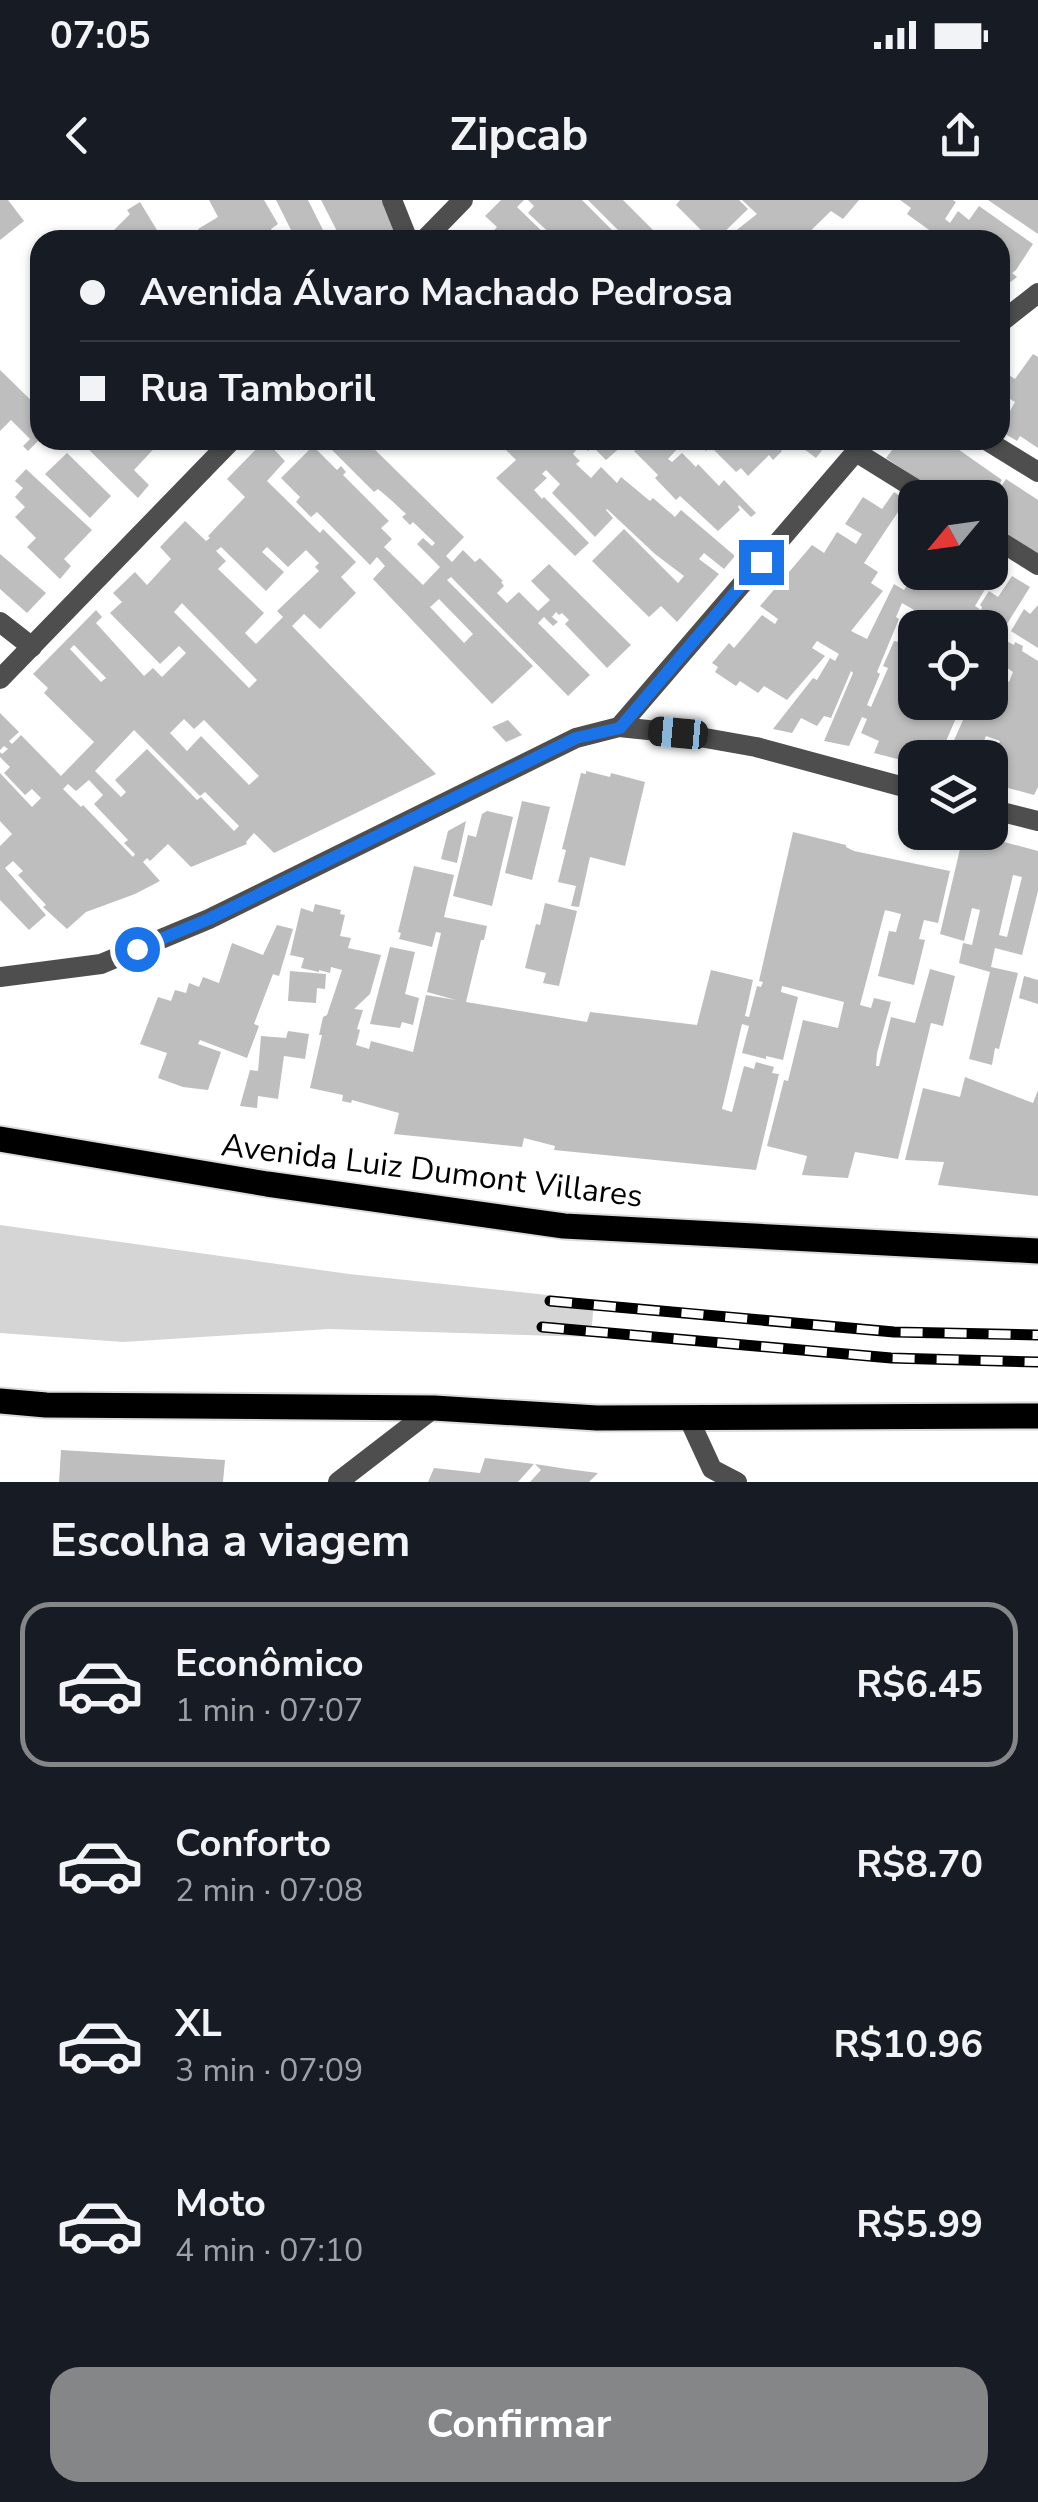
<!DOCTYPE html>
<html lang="pt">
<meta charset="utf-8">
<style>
body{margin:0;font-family:"Nunito Sans",sans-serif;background:#242831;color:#f1f3f6;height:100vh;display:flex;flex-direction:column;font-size:38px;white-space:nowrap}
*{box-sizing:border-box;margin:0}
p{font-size:32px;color:#9ea1a6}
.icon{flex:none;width:55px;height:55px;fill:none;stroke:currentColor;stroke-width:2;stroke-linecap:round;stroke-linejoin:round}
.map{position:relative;height:1282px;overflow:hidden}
.side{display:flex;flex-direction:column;background:#171b24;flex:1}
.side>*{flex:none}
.banner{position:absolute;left:30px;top:30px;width:980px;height:220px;border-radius:30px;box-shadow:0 2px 8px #0004;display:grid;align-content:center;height:220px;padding:0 50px;background:#171b24}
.needle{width:65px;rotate:241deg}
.fabs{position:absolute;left:898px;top:280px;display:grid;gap:20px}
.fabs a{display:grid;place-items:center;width:110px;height:110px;border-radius:20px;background:#171b24;box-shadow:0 2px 8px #0004;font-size:50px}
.end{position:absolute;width:45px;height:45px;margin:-22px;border:12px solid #1a73e8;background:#fff;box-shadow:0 0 0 5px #fff}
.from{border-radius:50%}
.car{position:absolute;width:30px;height:60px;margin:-30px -15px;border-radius:12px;box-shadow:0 0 8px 2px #0007;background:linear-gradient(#222 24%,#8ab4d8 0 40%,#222 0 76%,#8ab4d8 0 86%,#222 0)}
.banner b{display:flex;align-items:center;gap:35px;height:95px;font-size:38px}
.banner b+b{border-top:2px solid #363941}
.banner i{width:25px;height:25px;background:#f1f3f6}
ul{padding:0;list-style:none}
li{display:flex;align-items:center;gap:30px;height:165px;margin:0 20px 15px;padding:0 30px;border:5px solid transparent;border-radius:30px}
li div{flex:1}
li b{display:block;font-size:38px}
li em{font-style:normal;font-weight:700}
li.current{border-color:#858687}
li>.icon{width:90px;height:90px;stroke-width:1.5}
h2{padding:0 50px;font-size:45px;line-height:120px}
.action{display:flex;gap:20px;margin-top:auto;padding:20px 50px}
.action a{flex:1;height:115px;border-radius:30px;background:#858687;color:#fff;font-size:40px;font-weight:700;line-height:115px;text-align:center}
.status{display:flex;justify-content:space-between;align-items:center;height:70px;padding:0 50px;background:#171b24;direction:ltr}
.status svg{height:28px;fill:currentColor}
header{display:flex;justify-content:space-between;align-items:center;height:130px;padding:0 50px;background:#171b24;font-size:45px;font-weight:700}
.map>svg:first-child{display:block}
.green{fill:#d5d5d5}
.building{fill:#bebebe;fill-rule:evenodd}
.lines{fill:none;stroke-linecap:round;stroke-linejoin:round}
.primary-casing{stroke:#dbdbdb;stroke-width:29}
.minor{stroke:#4e4e4e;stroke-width:20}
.primary{stroke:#000;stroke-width:25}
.rail-casing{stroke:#000;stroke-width:11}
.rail{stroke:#fff;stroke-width:8;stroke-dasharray:22;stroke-linecap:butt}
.route{stroke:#1a73e8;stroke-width:12}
.labels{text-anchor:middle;stroke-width:9;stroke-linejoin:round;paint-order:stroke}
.street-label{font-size:32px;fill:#000;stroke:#fff}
</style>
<div class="status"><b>07:05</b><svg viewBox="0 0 49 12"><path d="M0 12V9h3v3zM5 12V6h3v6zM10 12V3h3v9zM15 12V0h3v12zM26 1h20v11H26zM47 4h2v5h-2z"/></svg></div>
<header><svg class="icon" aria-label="back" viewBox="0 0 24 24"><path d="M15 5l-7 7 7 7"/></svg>Zipcab<svg class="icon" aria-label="share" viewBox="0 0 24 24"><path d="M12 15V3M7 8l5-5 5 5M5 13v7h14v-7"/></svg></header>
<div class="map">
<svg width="1038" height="1282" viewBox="0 0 1038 1282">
<rect width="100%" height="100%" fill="#fff"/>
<!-- green -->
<path class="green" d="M0,1025L349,1074L594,1100L591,1137L329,1129L123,1142L0,1133Z"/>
<!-- building -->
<g class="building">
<path d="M0,0H8L24,21L0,40Z"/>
<path d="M209,0H264L278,24L271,29L277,40H217L215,36L205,40L198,29L218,17Z"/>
<path d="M276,0H308L328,40H296Z"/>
<path d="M321,0H383L395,31L386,40H333L340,37Z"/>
<path d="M501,0H524L517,7L551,40H489L487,38L497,27L485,16Z"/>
<path d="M528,0H582L622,40H557L528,13L534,6Z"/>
<path d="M588,0H623L663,40H628Z"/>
<path d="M680,0H739L748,9L716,40H711L676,5Z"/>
<path d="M742,0H859L843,19L831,11L801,40H786L774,31L762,40H724L757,14Z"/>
<path d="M900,0H953L956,2L945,19L950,23L958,11L969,20L979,6L1033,44L1016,70L1012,73L1017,77L1004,87L1000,84V40H943L907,14L911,8Z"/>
<path d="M988,0H1038V34Z"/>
<path d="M140,2L163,40H104L130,14L127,10Z"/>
<path d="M1033,154L1038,157V248L1020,236L1017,241L1000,231V204L1010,211L1015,202L1000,193V172L1001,170L1015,179Z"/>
<path d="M0,170L40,209V239L28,251L23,246L30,239L11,220L0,231Z"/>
<path d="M79,240H162L134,270L149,285L138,298Z"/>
<path d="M265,240L285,261L267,281L320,333L323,329L356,362L341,377L356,393L320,429L304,414L292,426L436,574L274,653L254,633L246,642L247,644L191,667L168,644L150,661L147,658L143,662L160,681L135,694L86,712L67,729L43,707L46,705L18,675L23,671L13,661L5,668L46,715L29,730L0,700V646L12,634L0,621V573L32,607L41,598L32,589L25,595L4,573L10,567L0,557V552L2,554L8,549L4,546L0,550V513L19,532L9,541L12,544L21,535L61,576L94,542L44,493L48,488L33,474L96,410L102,417L96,423L144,476L153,468L162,477L186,453L179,446L160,464L110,413L122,402L113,393L135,372L147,385L171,359L160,347L185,321L206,341L210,338L208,336L245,297L227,279ZM221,347L266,391L284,372L262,352L267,347L288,367L306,350L319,363L315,367L319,371L277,411L283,417L256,444L245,433L264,413L218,369L226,361L216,351ZM182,403L257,480L249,488L174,412ZM74,445L106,478L101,482L70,449ZM184,519L194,529L204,520L259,576L249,585L201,536L187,551L170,533ZM134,530L200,596L205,592L239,626L234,631L201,597L197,600L147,549L115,580L126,592L121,597L95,571ZM89,580L103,595L94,604L128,640L124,643L135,654L133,657L83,605L81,607L63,589L68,584L76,591Z"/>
<path d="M322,240H365L464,337L446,356L452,362L463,350L475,362L480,358L503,381L501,382L504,386L497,393L507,403L519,392L538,411L550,400L531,381L549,364L631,445L607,468L565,424L569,420L562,413L559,415L556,412L552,417L558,422L553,426L544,417L538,423L590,475L568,496L451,377L447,380L533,466L492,504L373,379L385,366L377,357L370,365L317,312L311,317L296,302L300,297L281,278L313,246L337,270L341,266L346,272L343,275L389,321L381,328L392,339L384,347L423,385L440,367L417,344L423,338L432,346L435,343L413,322L410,325L402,317L406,314L391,300L378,289L374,292ZM439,399L473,434L464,443L430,407Z"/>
<path d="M505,240H536L542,247L548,240H632L624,248L622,246L606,260L593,247L588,251L580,245L573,254L580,261L576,264L591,278L601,267L617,283L621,277L650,301L653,298L675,317L681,310L735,356L724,369L704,353L699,359L719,374L677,422L661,406L649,417L592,361L624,329L678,383L684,376L655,354L607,309L606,310L613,318L595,337L552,293L560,284L546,270L542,274L547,278L534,290L542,299L544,297L589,343L575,356L496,278L516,260L500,244Z"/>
<path d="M645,240H673L680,246L668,259L672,262L682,253L696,267L698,264L719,286L724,280L756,313L751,317L739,305L738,307L740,310L718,331L680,296L676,300L655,278L658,275L634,251Z"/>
<path d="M694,240H776L774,242L782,251L773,260L769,255L748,276L741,268L736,272L711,247L706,251Z"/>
<path d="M792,240H830L816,258Z"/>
<path d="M900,240H945L1002,280L1000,283L1002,285L1006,279L1038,300V355L990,322V298H986L987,296L979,291L974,298H945L886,258Z"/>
<path d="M67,253L111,296L90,318L45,274Z"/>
<path d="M26,269L92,330L64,359L71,366L60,379L27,347L36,338L15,317L25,307L15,297L23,288L15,281Z"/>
<path d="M894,292L906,300L864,363L878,372L871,383L883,391L851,431L867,439L894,384L904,390L915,372H952L965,380L969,372H990V353L1002,361L975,406L981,410L982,407L980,405L989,391L998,397L1012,376L1030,387L999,437L1014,445L1015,442L1023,446L1022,451L1038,461V587L1034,595L1001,586L1006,575L990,568L1000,541L986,536L977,558L947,556L971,502H990V473L1009,482L1013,472L990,456V428H940L931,422L928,428H915V502H929L925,512L931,514L935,502H963L940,555L913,542L905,561L874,553L879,541L861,533L867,519L862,517L849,546L824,541L853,473L851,471L831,518L824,516L817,526L801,518L792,533L773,529L813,478L817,480L830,458L835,461L839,454L817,441L812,448L825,456L787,500L764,486L758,493L740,481L736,486L715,472L718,467L712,463L729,443L734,448L762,415L775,424L778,419L760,406L812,345L824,353L837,332L856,344L862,334L845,324L863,297L882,309ZM902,403L914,410L900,442L894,441L883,466L888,468L871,507L867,505L880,474L877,472L899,419L896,417Z"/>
<path d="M0,354L46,393L27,413L0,389Z"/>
<path d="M1038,405V448L1011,431L1024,409L1030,414Z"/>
<path d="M508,520L522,535L506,542L492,527Z"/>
<path d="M586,571L610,577L611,573L645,582L625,666L590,657L579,707L571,706L576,686L558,682L566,650L562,649L581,573L586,574Z"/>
<path d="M522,601L550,607L532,680L505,673Z"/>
<path d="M487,611L513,617L492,706L453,696L468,635L476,637L482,614Z"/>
<path d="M466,621L457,663L441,659L448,631Z"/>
<path d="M793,632L846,645V647L854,651L950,671L938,723L924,720L919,739L925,740L914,785L878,776L889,731L896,732L901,714L885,710L860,805L871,808L874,798L891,802L877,853L876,866H879L891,817L915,823L930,769L955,776L943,826L931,823L898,959L855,952L848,978L802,975L807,956L767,946L784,880L788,881L803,820L838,828L844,802L782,786L781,792L798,797L783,860L766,856V859L742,853L749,826L742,824L722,909L732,912L744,866L754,869L756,862L774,867L772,873L779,874L756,970L554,950L555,946L524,938L522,947L394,934L399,913L352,900L351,903L342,901L343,895L310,888L322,835H319L323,817L327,815L342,770L331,767L330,773L319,770V772L301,768L304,758L290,755L301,708L313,712L315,704L341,710L340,714L345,715L340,736L351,738L348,748L381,755L370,794L354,809L363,810L357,829L360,830L356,845L369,849L371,841L413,852L426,795L456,800L427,792L441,733L436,732L432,747L399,739L401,733L398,732L414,666L454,675L444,717L487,726L484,740H481L466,802L587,822L590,812L697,825L711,770L753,780L745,816L749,817L757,786L761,787L763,782L759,781Z"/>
<path d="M967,632L1038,651V691L1022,755L995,748L991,767L1018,773L999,849L995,848L992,865L969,859L990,772L959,763L963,743L972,745L980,710L972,708L964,741L940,734L960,649L962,650ZM1013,675L1022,677L1007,737L999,735Z"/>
<path d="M545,703L577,711L559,786L543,783L546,773L525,768L536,724L540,725Z"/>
<path d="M277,725L293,729L279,776L273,774L254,824L259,826L247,858L200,840L198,844L221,852L208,890L183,887L158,878L167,853L140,844L158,797L171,801L175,790L186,793L189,783L199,787L203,777L219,783L232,743L263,755Z"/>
<path d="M390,747L415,752L405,794L419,798L413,825L402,822L400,828L370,824Z"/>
<path d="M290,771L326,774L325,789L317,788L316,803L288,801Z"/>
<path d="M1024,776L1038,780V804L1019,798Z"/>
<path d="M288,831L309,834L305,859L284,856L278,899L258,896L257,908L240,906L250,870L258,871L261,836L286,838Z"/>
<path d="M965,877L1033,903L1038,890V996L938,985L944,962L905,960L923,888L960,897Z"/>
<path d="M61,1250L225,1260L223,1282H59Z"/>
<path d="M485,1258L534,1264L518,1282H428L434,1268L480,1273Z"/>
<path d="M535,1264L567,1269L598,1273L589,1282H530L541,1270Z"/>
</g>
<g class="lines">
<!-- primary casing -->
<g class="primary-casing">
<g id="primary">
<path d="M0,939L267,984L564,1026L1038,1051"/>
<path d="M0,1201L46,1205L434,1208L597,1218L1038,1216"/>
</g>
</g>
<!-- minor -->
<g class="minor">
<path d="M392,0L408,40"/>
<path d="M424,40L463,0"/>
<path d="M1000,123L1038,93"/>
<path d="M986,240L1038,272"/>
<path d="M856,252L930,298"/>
<path d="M990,335L1038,365"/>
<path d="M0,422L32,447"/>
<path d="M0,479L232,240"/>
<path d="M619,527L866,240"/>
<path d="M990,609L1038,621"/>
<path d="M0,777L101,764L209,719L576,538L619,527L677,533L756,547L915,590"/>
<path d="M688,1217L712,1269L737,1282"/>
<path d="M338,1282L434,1208"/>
</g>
<!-- primary -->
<use href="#primary" class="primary"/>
<!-- rail casing -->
<g class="rail-casing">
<g id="rail">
<path d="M550,1101L894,1132L1038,1135"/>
<path d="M542,1127L891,1158L1038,1162"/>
</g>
</g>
<!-- rail -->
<use href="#rail" class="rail"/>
</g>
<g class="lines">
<!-- route -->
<path class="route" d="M137,749L209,719L576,538L620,528L761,362"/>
</g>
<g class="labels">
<!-- street labels -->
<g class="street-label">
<text transform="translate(432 970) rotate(7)" y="11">Avenida Luiz Dumont Villares</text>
</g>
</g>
</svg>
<div class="fabs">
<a><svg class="needle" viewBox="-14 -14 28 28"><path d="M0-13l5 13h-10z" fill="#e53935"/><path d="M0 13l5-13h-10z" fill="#9ea1a6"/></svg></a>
<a><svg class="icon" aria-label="locate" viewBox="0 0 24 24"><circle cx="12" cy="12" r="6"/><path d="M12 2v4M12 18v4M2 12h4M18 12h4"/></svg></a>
<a><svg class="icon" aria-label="layers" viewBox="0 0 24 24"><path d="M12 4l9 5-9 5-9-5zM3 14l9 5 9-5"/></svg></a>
</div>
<i class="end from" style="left:137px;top:749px"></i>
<i class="end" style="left:761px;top:362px"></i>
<i class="car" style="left:678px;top:533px;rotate:275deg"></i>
<div class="banner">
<b><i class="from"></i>Avenida Álvaro Machado Pedrosa</b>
<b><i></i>Rua Tamboril</b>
</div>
</div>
<section class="side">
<h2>Escolha a viagem</h2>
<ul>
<li class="current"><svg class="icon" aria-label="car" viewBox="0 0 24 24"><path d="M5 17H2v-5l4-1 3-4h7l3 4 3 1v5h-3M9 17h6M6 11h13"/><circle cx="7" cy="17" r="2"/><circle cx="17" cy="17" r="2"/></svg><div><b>Econômico</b><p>1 min · 07:07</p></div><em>R$6.45</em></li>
<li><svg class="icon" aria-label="car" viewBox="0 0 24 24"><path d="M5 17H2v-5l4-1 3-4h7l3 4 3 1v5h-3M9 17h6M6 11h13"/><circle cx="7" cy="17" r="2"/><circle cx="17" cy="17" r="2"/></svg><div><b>Conforto</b><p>2 min · 07:08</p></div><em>R$8.70</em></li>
<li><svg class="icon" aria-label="car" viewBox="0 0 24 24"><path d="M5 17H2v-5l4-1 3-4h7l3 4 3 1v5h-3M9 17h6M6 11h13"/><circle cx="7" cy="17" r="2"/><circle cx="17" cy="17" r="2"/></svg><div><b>XL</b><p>3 min · 07:09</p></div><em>R$10.96</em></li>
<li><svg class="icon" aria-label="car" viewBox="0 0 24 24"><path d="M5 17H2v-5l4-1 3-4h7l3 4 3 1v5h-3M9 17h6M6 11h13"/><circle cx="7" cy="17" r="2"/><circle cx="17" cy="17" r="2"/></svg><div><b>Moto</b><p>4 min · 07:10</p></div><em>R$5.99</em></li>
</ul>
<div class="action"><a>Confirmar</a></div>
</section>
